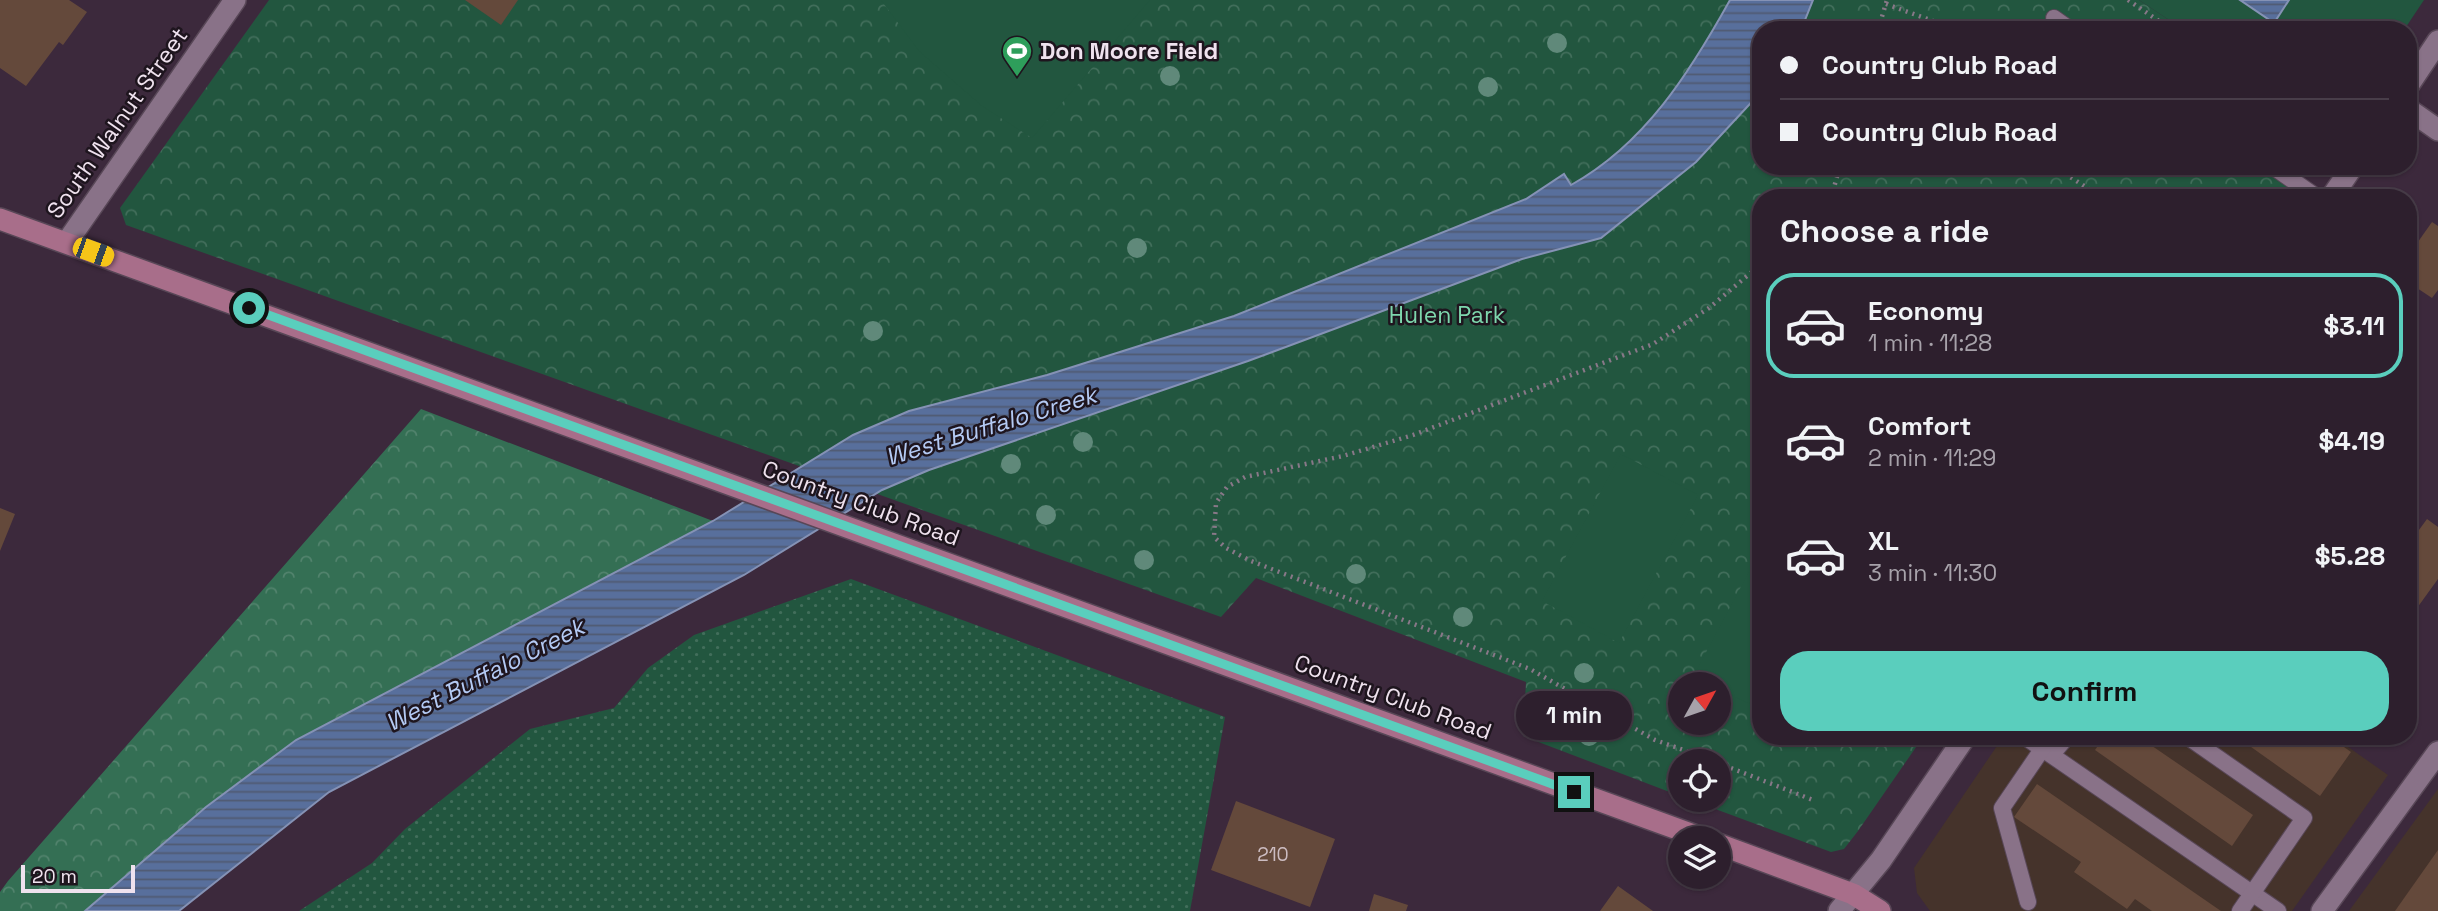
<!DOCTYPE html>
<meta charset="utf-8">
<style>
body{margin:0;font-family:"Space Grotesk",sans-serif;background:#392c39;color:#f1f3f6;height:100vh;display:flex;flex-direction:column;font-size:26px;white-space:nowrap}
*{box-sizing:border-box;margin:0}
p{font-size:23px;color:#a7a2aa}
.icon{flex:none;width:38px;height:38px;fill:none;stroke:currentColor;stroke-width:2;stroke-linecap:round;stroke-linejoin:round}
.map{position:relative;flex:1;overflow:hidden}
.sheet{position:absolute;left:1752px;top:189px;width:665px;height:556px;display:flex;flex-direction:column;background:#2d1f2d;border-radius:28px;box-shadow:0 2px 5px #0004,0 0 0 2px #483d49}
.sheet>*{flex:none}
.banner{position:absolute;left:1752px;top:21px;width:665px;height:154px;border-radius:28px;box-shadow:0 2px 5px #0004,0 0 0 2px #483d49;display:grid;align-content:center;height:154px;padding:0 28px;background:#2d1f2d}
.needle{width:46px;rotate:50deg}
.buttons{position:absolute;left:1668px;top:672px;display:grid;gap:14px}
.buttons a{display:grid;place-items:center;width:63px;height:63px;border-radius:50%;background:#2d1f2d;box-shadow:0 2px 5px #0004,0 0 0 2px #483d49;font-size:35px}
.scale{position:absolute;left:21px;bottom:18px;width:114px;box-sizing:border-box;padding-left:7px;border:4px solid #efe2ee;border-top:0;font-size:19px;line-height:24px;white-space:nowrap;color:#efe2ee;-webkit-text-stroke:5px #1e151e;paint-order:stroke}
.end{position:absolute;width:32px;height:32px;margin:-16px;border:9px solid #5acebd;background:#111;box-shadow:0 0 0 4px #111}
.from{border-radius:50%}
.bubble{position:absolute;height:49px;border-radius:24px;background:#2d1f2d;box-shadow:0 2px 5px #0004,0 0 0 2px #483d49;font-size:23px;font-weight:700;line-height:49px;text-align:center}
.car{position:absolute;width:21px;height:42px;margin:-21px -10px;border-radius:9px;box-shadow:0 0 5px 2px #0007;background:linear-gradient(#f5c518 24%,#345 0 40%,#f5c518 0 76%,#345 0 86%,#f5c518 0)}
.banner b{display:flex;align-items:center;gap:24px;height:66px;font-size:26px}
.banner b+b{border-top:2px solid #483d49}
.banner i{width:18px;height:18px;background:#f1f3f6}
ul{padding:0;list-style:none}
li{display:flex;align-items:center;gap:21px;height:105px;margin:0 14px 10px;padding:0 14px;border:4px solid transparent;border-radius:28px}
li div{flex:1}
li b{display:block;font-size:26px}
li em{font-style:normal;font-weight:700}
li.active{border-color:#5acebd}
li>.icon{width:63px;height:63px;stroke-width:1.5}
h2{padding:0 28px;font-size:32px;line-height:84px}
.primary-button{display:flex;gap:14px;margin-top:auto;padding:14px 28px}
.primary-button a{flex:1;height:80px;border-radius:28px;background:#5acebd;color:#111;font-size:28px;font-weight:700;line-height:80px;text-align:center}
.map>svg:first-child{display:block}
.commercial{fill:#45332b}
.grass{fill:url(#grass-dots)}
.forest{fill:url(#forest-crowns)}
.park{fill:url(#park-crowns);fill-rule:evenodd}
.pitch{fill:#22563f}
.water{fill:url(#water-rules);stroke:#8592b5;stroke-width:2}
.building{fill:#64493b}
.lines{fill:none;stroke-linecap:round;stroke-linejoin:round}
.lane-casing{stroke:#584757;stroke-width:18}
.street-casing{stroke:#584757;stroke-width:24}
.secondary-casing{stroke:#584757;stroke-width:24}
.path{stroke:#887888;stroke-width:4.5;stroke-dasharray:2 5;stroke-linecap:butt}
.lane{stroke:#897288;stroke-width:16}
.street{stroke:#897288;stroke-width:21}
.secondary{stroke:#a86e8a;stroke-width:21}
.tree{fill:#60897a}
.route{stroke:#5acebd;stroke-width:9}
.labels{text-anchor:middle;stroke-width:5;stroke-linejoin:round;paint-order:stroke}
.number-label{font-size:19px;fill:#ccbcc1}
.poi-label{font-size:23px;font-weight:bold;fill:#efe2ee;stroke:#1e151e;text-anchor:start}
.street-label{font-size:23px;fill:#efe2ee;stroke:#1e151e}
.park-label{font-size:23px;fill:#7ed7ad;stroke:#1e151e}
.water-label{font-size:24px;font-style:italic;fill:#b4caf4;stroke:#1e151e}
</style>
<div class="map">
<svg width="2438" height="911" viewBox="0 0 2438 911">
<defs>
<pattern id="grass-dots" width="8" height="8" patternUnits="userSpaceOnUse" patternTransform="scale(1.75)"><rect width="8" height="8" fill="#22563f"/><path d="M2 2h.1M6 6h.1" fill="none" stroke="#426e5b" stroke-width="1.8" stroke-linecap="round"/></pattern>
<pattern id="forest-crowns" width="20" height="18" patternUnits="userSpaceOnUse" patternTransform="scale(1.75)"><rect width="20" height="18" fill="#346f54"/><path d="M2 6a3 3 0 1 1 6 0M12 15a3 3 0 1 1 6 0" fill="none" stroke="#52836d"/></pattern>
<pattern id="park-crowns" width="20" height="18" patternUnits="userSpaceOnUse" patternTransform="scale(1.75)"><rect width="20" height="18" fill="#22563f"/><path d="M2 6a3 3 0 1 1 6 0M12 15a3 3 0 1 1 6 0" fill="none" stroke="#426e5b"/></pattern>
<pattern id="water-rules" width="6" height="5" patternUnits="userSpaceOnUse" patternTransform="scale(1.75)"><rect width="6" height="5" fill="#586f9c"/><path d="M0 2.5h6" fill="none" stroke="#505a72"/></pattern>
</defs>
<rect width="100%" height="100%" fill="#3c293c"/>
<!-- commercial -->
<g class="commercial">
<path d="M2003,737H2334L2388,775L2292,911H1930L1917,893L1914,868Z"/>
<path d="M2438,789V911H2349Z"/>
</g>
<!-- grass -->
<path class="grass" d="M851,579L1225,717L1190,911H299L372,863L405,829L530,729L614,708L648,668L694,635Z"/>
<!-- forest -->
<path class="forest" d="M421,409L713,521L296,740L206,807L85,911H0V892L8,881Z"/>
<!-- park -->
<path class="park" d="M269,0H2139L2184,30H1760V166H2311L2290,198H1760V737H1923L1858,831L1844,849L1831,852L1691,800H1718V761H1680V796L1523,736L1526,682L1256,578L1221,617L126,225L120,208ZM1680,684H1718V723H1680Z"/>
<!-- pitch -->
<g class="pitch">
<path d="M881,0H1150L1032,138L982,106L919,51Z"/>
<path d="M2139,0H2424L2404,30H2184Z"/>
<path d="M1621,454L1698,495L1619,643L1542,601Z"/>
<path d="M1758,555L1760,557V682L1749,704L1719,688L1718,684H1711L1694,675Z"/>
</g>
<!-- water -->
<g class="water">
<path d="M1730,0H1813L1801,30H1760V93L1696,162L1601,238L1522,259L1248,361L929,470L882,490L744,575L329,792L179,911H85L206,807L296,740L713,521L853,435L909,411L1047,375L1234,316L1526,199L1564,174L1571,185C1645,144 1690,72 1730,0Z"/>
<path d="M2240,0H2289L2274,23Z"/>
</g>
<!-- building -->
<g class="building">
<path d="M0,0H69L87,12L63,45L59,42L26,86L0,68Z"/>
<path d="M465,0H518L501,25Z"/>
<path d="M2432,222L2438,226V290L2432,298L2408,282V256Z"/>
<path d="M0,508L15,514L0,551Z"/>
<path d="M2427,519L2438,527V579L2417,608L2408,601V545Z"/>
<path d="M2104,737H2139L2253,815L2232,846L2095,750Z"/>
<path d="M2237,737H2330L2351,752L2320,796Z"/>
<path d="M2037,784L2221,911H2152L2135,899L2127,909L2074,872L2081,862L2014,817Z"/>
<path d="M1236,801L1335,839L1310,907L1211,870Z"/>
<path d="M2438,850V911H2395Z"/>
<path d="M1618,886L1653,911H1600Z"/>
<path d="M1374,894L1408,905L1406,911H1369Z"/>
</g>
<g class="lines">
<!-- lane casing -->
<g class="lane-casing">
<g id="lane">
<path d="M2054,18L2071,30"/>
<path d="M2272,166L2318,198"/>
<path d="M2025,737L2278,911"/>
<path d="M2188,737L2304,818L2240,911"/>
<path d="M2052,754L2067,737"/>
<path d="M2028,902L2002,808L2043,748"/>
</g>
</g>
<!-- street casing -->
<g class="street-casing">
<g id="street">
<path d="M2408,86L2438,41"/>
<path d="M2408,109L2438,130"/>
<path d="M2331,198L2353,166"/>
<path d="M67,242L235,0"/>
<path d="M1839,911L1881,860L1965,737"/>
<path d="M2322,911L2438,752"/>
</g>
</g>
<!-- secondary casing -->
<g class="secondary-casing">
<g id="secondary">
<path d="M0,219L1702,838"/>
<path d="M1718,844L1853,894L1880,911"/>
</g>
</g>
<!-- path -->
<g class="path">
<path d="M2128,0L2172,30"/>
<path d="M1886,4L1944,25L1971,30"/>
<path d="M1878,30L1887,0"/>
<path d="M2053,166L2103,198"/>
<path d="M1831,198L1840,166"/>
<path d="M1715,761L1655,740L1530,669L1251,561L1226,548L1214,537L1216,503L1227,487L1245,477L1343,456L1413,435L1653,344L1709,308L1760,265"/>
<path d="M1718,763L1813,800"/>
</g>
<!-- lane -->
<use href="#lane" class="lane"/>
<!-- street -->
<use href="#street" class="street"/>
<!-- secondary -->
<use href="#secondary" class="secondary"/>
</g>
<!-- trees -->
<g class="tree">
<circle cx="1557" cy="43" r="10"/>
<circle cx="1170" cy="76" r="10"/>
<circle cx="1488" cy="87" r="10"/>
<circle cx="1137" cy="248" r="10"/>
<circle cx="873" cy="331" r="10"/>
<circle cx="1083" cy="442" r="10"/>
<circle cx="1011" cy="464" r="10"/>
<circle cx="1046" cy="515" r="10"/>
<circle cx="1144" cy="560" r="10"/>
<circle cx="1356" cy="574" r="10"/>
<circle cx="1463" cy="617" r="10"/>
<circle cx="1584" cy="673" r="10"/>
<circle cx="1589" cy="736" r="10"/>
</g>
<g class="lines">
<!-- route -->
<path class="route" d="M249,308L1574,792"/>
</g>
<!-- icons -->
<defs>
<g id="stadium-pin" transform="scale(1.575)"><path d="M0 17L-7.5 6A9.5 9.5 0 1 1 7.5 6Z" fill="#2e9e5b" stroke="#1e151e"/><path d="M0-5a6.5 5 0 1 0 0 10a6.5 5 0 1 0 0-10ZM-3.5-1.8h7v3.6h-7Z" fill="#fff"/></g>
</defs>
<g fill-rule="evenodd">
<use href="#stadium-pin" x="1017" y="51"/>
</g>
<g class="labels">
<!-- number labels -->
<g class="number-label">
<text x="1273" y="861">210</text>
</g>
<!-- poi labels -->
<g class="poi-label">
<text x="1040" y="59">Don Moore Field</text>
</g>
<!-- street labels -->
<g class="street-label">
<text transform="translate(117 123) rotate(-55)" y="8">South Walnut Street</text>
<text transform="translate(861 503) rotate(20)" y="8">Country Club Road</text>
<text transform="translate(1393 697) rotate(20)" y="8">Country Club Road</text>
</g>
<!-- park labels -->
<g class="park-label">
<text x="1447" y="323">Hulen Park</text>
</g>
<!-- water labels -->
<g class="water-label">
<text transform="translate(991 426) rotate(-17)" y="8">West Buffalo Creek</text>
<text transform="translate(485 675) rotate(-27)" y="8">West Buffalo Creek</text>
</g>
</g>
</svg>
<div class="buttons">
<a><svg class="needle" viewBox="-14 -14 28 28"><path d="M0-13l5 13h-10z" fill="#e53935"/><path d="M0 13l5-13h-10z" fill="#a7a2aa"/></svg></a>
<a><svg class="icon" aria-label="locate" viewBox="0 0 24 24"><circle cx="12" cy="12" r="6"/><path d="M12 2v4M12 18v4M2 12h4M18 12h4"/></svg></a>
<a><svg class="icon" aria-label="layers" viewBox="0 0 24 24"><path d="M12 4l9 5-9 5-9-5zM3 14l9 5 9-5"/></svg></a>
</div>
<div class="scale">20 m</div>
<i class="end from" style="left:249px;top:308px"></i>
<i class="end" style="left:1574px;top:792px"></i>
<div class="bubble" style="left:1516px;top:691px;width:116px">1 min</div>
<i class="car" style="left:93px;top:252px;rotate:110deg"></i>
<div class="banner">
<b><i class="from"></i>Country Club Road</b>
<b><i></i>Country Club Road</b>
</div>
<section class="sheet">
<h2>Choose a ride</h2>
<ul>
<li class="active"><svg class="icon" aria-label="car" viewBox="0 0 24 24"><path d="M5 17H2v-5l4-1 3-4h7l3 4 3 1v5h-3M9 17h6M6 11h13"/><circle cx="7" cy="17" r="2"/><circle cx="17" cy="17" r="2"/></svg><div><b>Economy</b><p>1 min · 11:28</p></div><em>$3.11</em></li>
<li><svg class="icon" aria-label="car" viewBox="0 0 24 24"><path d="M5 17H2v-5l4-1 3-4h7l3 4 3 1v5h-3M9 17h6M6 11h13"/><circle cx="7" cy="17" r="2"/><circle cx="17" cy="17" r="2"/></svg><div><b>Comfort</b><p>2 min · 11:29</p></div><em>$4.19</em></li>
<li><svg class="icon" aria-label="car" viewBox="0 0 24 24"><path d="M5 17H2v-5l4-1 3-4h7l3 4 3 1v5h-3M9 17h6M6 11h13"/><circle cx="7" cy="17" r="2"/><circle cx="17" cy="17" r="2"/></svg><div><b>XL</b><p>3 min · 11:30</p></div><em>$5.28</em></li>
</ul>
<div class="primary-button"><a>Confirm</a></div>
</section>
</div>
